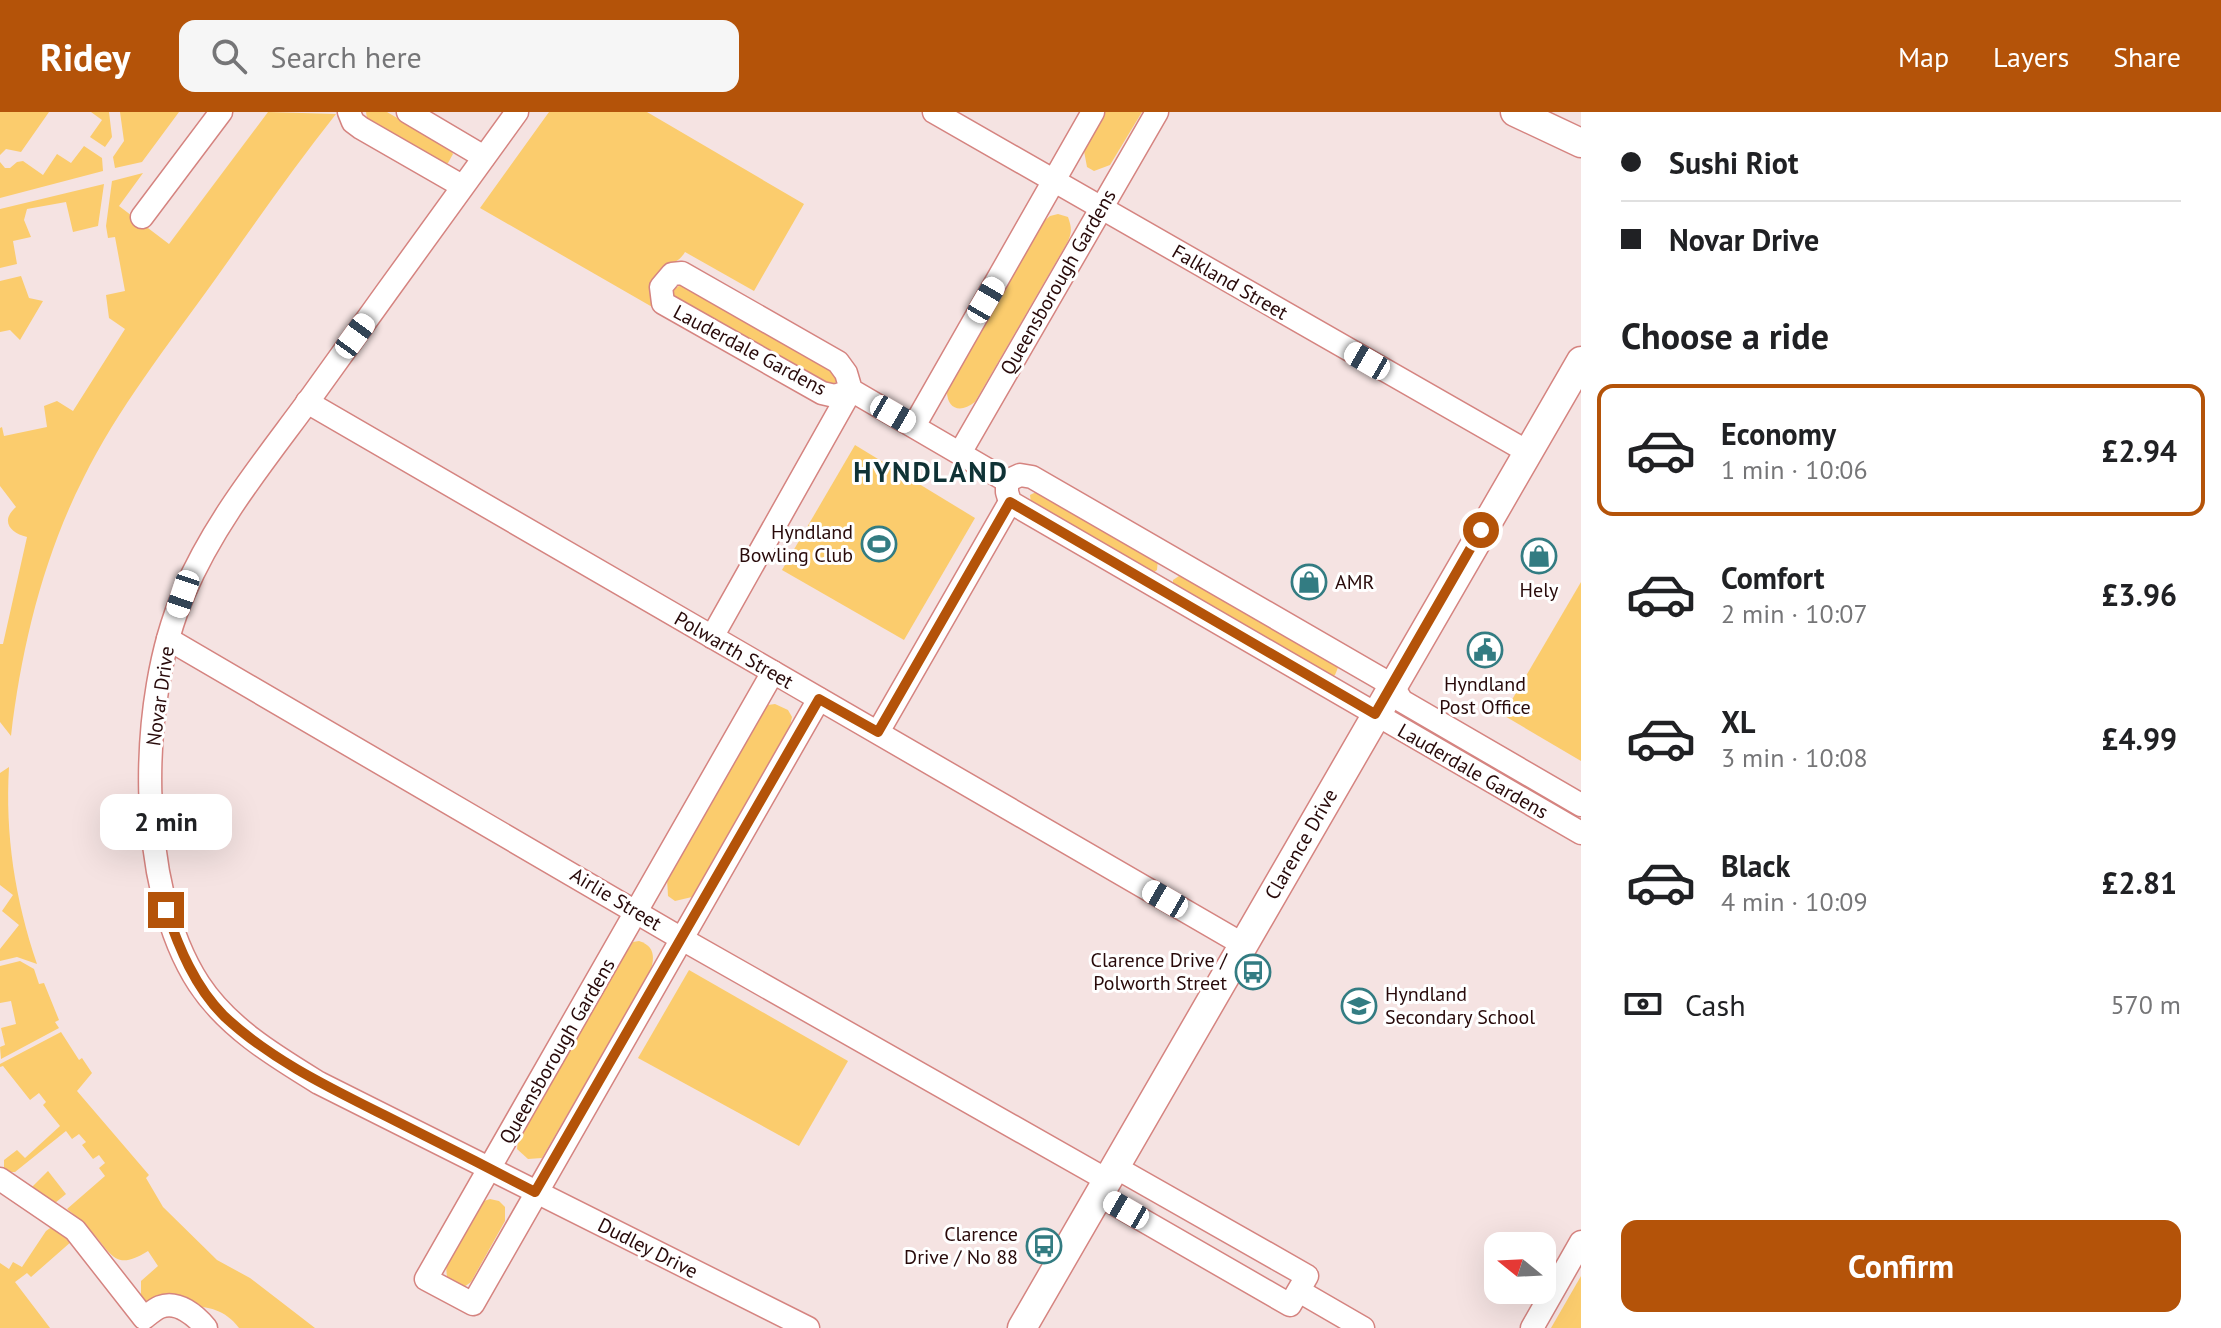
<!DOCTYPE html>
<meta charset="utf-8">
<style>
body{margin:0;font-family:"PT Sans",sans-serif;background:#f6f6f6;color:#202124;height:100vh;display:flex;flex-direction:column;font-size:30px;white-space:nowrap}
*{box-sizing:border-box;margin:0}
p{font-size:26px;color:#757577}
.icon{flex:none;width:44px;height:44px;fill:none;stroke:currentColor;stroke-width:2;stroke-linecap:round;stroke-linejoin:round}
.map{position:relative;flex:1;overflow:hidden}
.drawer{display:flex;flex-direction:column;background:#fff;width:640px}
.drawer>*{flex:none}
.top-card{display:grid;align-content:center;height:176px;padding:0 40px;background:#fff}
.needle{width:52px;rotate:288deg}
.tools{position:absolute;left:1484px;top:1120px;display:grid;gap:16px}
.tools a{display:grid;place-items:center;width:72px;height:72px;border-radius:16px;background:#fff;box-shadow:0 8px 32px #0002;font-size:40px}
.end{position:absolute;width:36px;height:36px;margin:-18px;border:10px solid #b45309;background:#fff;box-shadow:0 0 0 4px #fff}
.from{border-radius:50%}
.bubble{position:absolute;height:56px;border-radius:16px;background:#fff;box-shadow:0 8px 32px #0002;font-size:26px;font-weight:800;line-height:56px;text-align:center}
.car{position:absolute;width:24px;height:48px;margin:-24px -12px;border-radius:10px;box-shadow:0 0 6px 2px #0007;background:linear-gradient(#fff 24%,#345 0 40%,#fff 0 76%,#345 0 86%,#fff 0)}
.top-card b{display:flex;align-items:center;gap:28px;height:76px;font-size:30px}
.top-card b+b{border-top:2px solid #e0e0e0}
.top-card i{width:20px;height:20px;background:#202124}
ul{padding:0;list-style:none}
li{display:flex;align-items:center;gap:24px;height:132px;margin:0 16px 12px;padding:0 24px;border:4px solid transparent;border-radius:16px}
li div{flex:1}
li b{display:block;font-size:30px}
li em{font-style:normal;font-weight:800}
li.selected{border-color:#b45309}
li>.icon{width:72px;height:72px;stroke-width:1.5}
h2{padding:0 40px;font-size:36px;line-height:96px}
.pay{display:flex;align-items:center;gap:20px;height:88px;padding:0 40px;font-size:30px}
.pay p{margin-inline-start:auto}
.button{display:flex;gap:16px;margin-top:auto;padding:16px 40px}
.button a{flex:1;height:92px;border-radius:16px;background:#b45309;color:#fff;font-size:32px;font-weight:800;line-height:92px;text-align:center}
header{display:flex;align-items:center;gap:48px;box-sizing:border-box;height:112px;padding:0 40px;background:#b45309;color:#fff}
header strong{font-size:38px}
nav{display:flex;gap:44px;margin-inline-start:auto;font-size:28px}
.search{width:560px;height:72px;background:#f6f6f6;display:flex;align-items:center;gap:20px;box-sizing:border-box;padding:0 28px;border-radius:16px;color:#757577;font-size:30px}
main{display:flex;flex:1;min-height:0}
.map>svg:first-child{display:block}
.green{fill:#fbcc6d}
.lines{fill:none;stroke-linecap:round;stroke-linejoin:round}
.minor-casing{stroke:#d58480;stroke-width:25}
.tertiary-casing{stroke:#d58480;stroke-width:31}
.minor{stroke:#fff;stroke-width:22}
.tertiary{stroke:#fff;stroke-width:28}
.route{stroke:#b45309;stroke-width:10}
.labels{text-anchor:middle;stroke-width:6;stroke-linejoin:round;paint-order:stroke}
.street-label{font-size:20px;fill:#280a0a;stroke:#fff}
.poi-label{font-size:20px;fill:#280a0a;stroke:#fff;text-anchor:end}
.district-label{font-size:28px;font-weight:bold;letter-spacing:2px;fill:#0f3235;stroke:#fff}
</style>
<header>
<strong>Ridey</strong>
<div class="search"><svg class="icon" aria-label="search" viewBox="0 0 24 24"><circle cx="10" cy="10" r="6"/><path d="M15 15l6 6"/></svg>Search here</div>
<nav><a>Map</a><a>Layers</a><a>Share</a></nav>
</header>
<main>
<div class="map">
<svg width="1581" height="1216" viewBox="0 0 1581 1216">
<rect width="100%" height="100%" fill="#f5e3e2"/>
<!-- green -->
<g class="green">
<path d="M0,0H49L21,40L6,37L0,43Z"/>
<path d="M91,0H109L112,25L105,35L90,25L102,8Z"/>
<path d="M120,0H179L142,50L115,56L113,45L124,29Z"/>
<path d="M268,0L336,2C293,56 254,113 214,169C168,233 118,296 83,367C43,446 21,537 11,624L0,610V532H3L27,425C10,421 0,409 16,395L0,374V316L2,315L4,324L47,315L44,294L57,289L73,299L125,217L109,206L106,183L125,179L115,125L108,126L106,114L112,69L143,61L119,94L169,132Z"/>
<path d="M366,0H387L450,37L453,42L448,51L443,52L372,10L367,6Z"/>
<path d="M549,0H647L804,92L754,179L685,140C679,150 675,149 666,155C651,164 653,181 654,196L480,96Z"/>
<path d="M1105,0H1142L1110,53L1094,59L1087,55L1084,39Z"/>
<path d="M84,34L102,46L103,59L0,86V50L5,56H10L17,50L23,49L43,63L57,42L71,51Z"/>
<path d="M104,72L98,114L73,120L66,90L27,97L24,108L31,125L13,129L17,152L0,156V97Z"/>
<path d="M1058,102L1068,105C1072,116 1072,121 1067,131L975,290C960,302 946,297 947,277L1042,111L1050,104Z"/>
<path d="M21,164L29,186L43,189L20,228L10,218L0,220V169Z"/>
<path d="M681,172L832,255L837,268L834,273H828L674,185V178Z"/>
<path d="M855,333L975,406L904,528L782,458Z"/>
<path d="M1038,379L1158,447L1157,458L1153,461L1031,391L1030,383Z"/>
<path d="M1182,462L1339,553L1335,563L1331,566L1173,472V468Z"/>
<path d="M1581,470V649L1503,603Z"/>
<path d="M775,592L788,598L792,605L790,614L692,785L675,789L668,784L667,766L762,600L768,593Z"/>
<path d="M9,655C5,723 15,787 37,852L17,845L0,849V837L19,813L2,799L13,783L0,773V661Z"/>
<path d="M639,829C655,834 655,846 650,860L542,1046L528,1047L517,1037L518,1028L627,838L633,830Z"/>
<path d="M20,849L34,857L39,872L44,871L59,908L55,910L59,916L1,947L0,935L5,933L1,916L16,912L11,889L0,891V854Z"/>
<path d="M689,858L848,949L799,1034L638,946Z"/>
<path d="M61,920L79,948L82,946L92,961L77,979L149,1063L146,1066L163,1095L217,1148L250,1166L315,1216H239C217,1186 182,1195 148,1196L141,1186V1169L158,1154L148,1139C115,1160 112,1142 91,1119C84,1111 76,1104 67,1097L105,1064L99,1056L105,1051L99,1043L93,1047L82,1033L86,1030L79,1022L72,1027L66,1019L15,1060H9L4,1056V1048L17,1038L25,1046L60,1014L43,993L46,990L39,981L30,988L3,954L0,955V952Z"/>
<path d="M48,1059L66,1082L55,1091L32,1075Z"/>
<path d="M490,1087L499,1089L505,1095V1109L471,1170L464,1175L447,1167L446,1152L481,1090Z"/>
<path d="M53,1114L72,1129L31,1165L27,1161L15,1170L50,1216H0V1151L9,1157L13,1150L22,1155L46,1119Z"/>
<path d="M1581,1164V1216H1551Z"/>
</g>
<g class="lines">
<!-- minor casing -->
<g class="minor-casing">
<g id="minor">
<path d="M349,0L353,10L361,16L462,74"/>
<path d="M408,0L484,45"/>
<path d="M517,0C448,95 380,189 312,284C266,347 215,408 184,481C138,586 135,774 199,872C228,916 275,944 319,971L808,1216"/>
<path d="M934,0L1528,340"/>
<path d="M142,105L221,0"/>
<path d="M851,278L835,284L822,281L663,191L661,175L672,162L682,161L838,250L846,261L851,278L1007,369"/>
<path d="M307,290L1244,833"/>
<path d="M914,314L1093,0"/>
<path d="M960,341L1157,0"/>
<path d="M1007,369V380L1010,390L1581,721"/>
<path d="M1007,369L1020,363L1032,365L1392,573L1402,589L1581,693"/>
<path d="M712,525L851,278"/>
<path d="M168,527L682,827L1107,1068"/>
<path d="M773,560L426,1167L473,1192L819,587"/>
<path d="M878,620L1010,390"/>
<path d="M0,1067L75,1118L144,1206C148,1203 155,1197 160,1195C178,1188 196,1204 206,1216"/>
<path d="M1099,1083L1290,1193L1307,1164L1115,1055"/>
<path d="M1299,1179L1363,1216"/>
<path d="M1532,1216L1581,1130"/>
</g>
</g>
<!-- tertiary casing -->
<g class="tertiary-casing">
<g id="tertiary">
<path d="M1515,0L1581,31"/>
<path d="M1022,1216L1581,249"/>
</g>
</g>
<!-- minor -->
<use href="#minor" class="minor"/>
<!-- tertiary -->
<use href="#tertiary" class="tertiary"/>
</g>
<g class="lines">
<!-- route -->
<path class="route" d="M166,798C179,836 195,875 224,904C270,947 328,975 384,1003C434,1028 485,1054 535,1080L819,587L878,620L1010,390L1375,602L1481,418"/>
</g>
<!-- icons -->
<defs>
<g id="stadium-ring" transform="scale(1.8)"><circle r="9.5" fill="#fff" stroke="#337c82" stroke-width="1.5"/><path d="M0-5a6.5 5 0 1 0 0 10a6.5 5 0 1 0 0-10ZM-3.5-1.8h7v3.6h-7Z" fill="#337c82"/></g>
<g id="shop-ring" transform="scale(1.8)"><circle r="9.5" fill="#fff" stroke="#337c82" stroke-width="1.5"/><path d="M-5-2.5h2.3a2.7 3.5 0 0 1 5.4 0H5L5.5 6h-11ZM-1.5-2.5h3a1.5 2.3 0 0 0-3 0Z" fill="#337c82"/></g>
<g id="civic-ring" transform="scale(1.8)"><circle r="9.5" fill="#fff" stroke="#337c82" stroke-width="1.5"/><path d="M-.6-6.5H3V-4.5H.6V-3L4-1V1h2V6H-6V1h2V-1L-.6-3ZM-1.2 2.5V6h2.4V2.5Z" fill="#337c82"/></g>
<g id="bus-ring" transform="scale(1.8)"><circle r="9.5" fill="#fff" stroke="#337c82" stroke-width="1.5"/><path d="M-5-6H5V4H4V6H2V4H-2V6H-4V4H-5ZM-3.5-4V0h7V-4ZM-3.5 1.2v1.5H-2V1.2ZM2 1.2v1.5H3.5V1.2Z" fill="#337c82"/></g>
<g id="school-ring" transform="scale(1.8)"><circle r="9.5" fill="#fff" stroke="#337c82" stroke-width="1.5"/><path d="M0-5L7-2L0 1L-7-2ZM-4 1L0 2.5L4 1V4Q0 6-4 4Z" fill="#337c82"/></g>
</defs>
<g fill-rule="evenodd">
<use href="#stadium-ring" x="879" y="432"/>
<use href="#shop-ring" x="1539" y="444"/>
<use href="#shop-ring" x="1309" y="470"/>
<use href="#civic-ring" x="1485" y="538"/>
<use href="#bus-ring" x="1253" y="860"/>
<use href="#school-ring" x="1359" y="894"/>
<use href="#bus-ring" x="1044" y="1134"/>
</g>
<g class="labels">
<!-- street labels -->
<g class="street-label">
<text transform="translate(1058 170) rotate(-60)" y="7">Queensborough Gardens</text>
<text transform="translate(1230 170) rotate(30)" y="7">Falkland Street</text>
<text transform="translate(750 238) rotate(28)" y="7">Lauderdale Gardens</text>
<text transform="translate(734 538) rotate(30)" y="7">Polwarth Street</text>
<text transform="translate(160 584) rotate(-82)" y="7">Novar Drive</text>
<text transform="translate(1473 659) rotate(30)" y="7">Lauderdale Gardens</text>
<text transform="translate(1301 732) rotate(-60)" y="7">Clarence Drive</text>
<text transform="translate(616 787) rotate(31)" y="7">Airlie Street</text>
<text transform="translate(557 939) rotate(-60)" y="7">Queensborough Gardens</text>
<text transform="translate(648 1136) rotate(27)" y="7">Dudley Drive</text>
</g>
<!-- poi labels -->
<g class="poi-label">
<text x="853" y="427">Hyndland<tspan x="853" dy="23">Bowling Club</tspan></text>
<text x="1335" y="477" text-anchor="start">AMR</text>
<text x="1539" y="485" text-anchor="middle">Hely</text>
<text x="1485" y="579" text-anchor="middle">Hyndland<tspan x="1485" dy="23">Post Office</tspan></text>
<text x="1227" y="855">Clarence Drive /<tspan x="1227" dy="23">Polworth Street</tspan></text>
<text x="1385" y="889" text-anchor="start">Hyndland<tspan x="1385" dy="23">Secondary School</tspan></text>
<text x="1018" y="1129">Clarence<tspan x="1018" dy="23">Drive / No 88</tspan></text>
</g>
<!-- district labels -->
<g class="district-label">
<text x="931" y="370">HYNDLAND</text>
</g>
</g>
</svg>
<div class="tools">
<a><svg class="needle" viewBox="-14 -14 28 28"><path d="M0-13l5 13h-10z" fill="#e53935"/><path d="M0 13l5-13h-10z" fill="#757577"/></svg></a>
</div>
<i class="end from" style="left:1481px;top:418px"></i>
<i class="end" style="left:166px;top:798px"></i>
<div class="bubble" style="left:100px;top:682px;width:132px">2 min</div>
<i class="car" style="left:986px;top:188px;rotate:30deg"></i>
<i class="car" style="left:355px;top:224px;rotate:36deg"></i>
<i class="car" style="left:1367px;top:249px;rotate:300deg"></i>
<i class="car" style="left:893px;top:302px;rotate:120deg"></i>
<i class="car" style="left:183px;top:482px;rotate:199deg"></i>
<i class="car" style="left:1165px;top:787px;rotate:300deg"></i>
<i class="car" style="left:1126px;top:1098px;rotate:300deg"></i>
</div>
<section class="drawer">
<div class="top-card">
<b><i class="from"></i>Sushi Riot</b>
<b><i></i>Novar Drive</b>
</div>
<h2>Choose a ride</h2>
<ul>
<li class="selected"><svg class="icon" aria-label="car" viewBox="0 0 24 24"><path d="M5 17H2v-5l4-1 3-4h7l3 4 3 1v5h-3M9 17h6M6 11h13"/><circle cx="7" cy="17" r="2"/><circle cx="17" cy="17" r="2"/></svg><div><b>Economy</b><p>1 min · 10:06</p></div><em>£2.94</em></li>
<li><svg class="icon" aria-label="car" viewBox="0 0 24 24"><path d="M5 17H2v-5l4-1 3-4h7l3 4 3 1v5h-3M9 17h6M6 11h13"/><circle cx="7" cy="17" r="2"/><circle cx="17" cy="17" r="2"/></svg><div><b>Comfort</b><p>2 min · 10:07</p></div><em>£3.96</em></li>
<li><svg class="icon" aria-label="car" viewBox="0 0 24 24"><path d="M5 17H2v-5l4-1 3-4h7l3 4 3 1v5h-3M9 17h6M6 11h13"/><circle cx="7" cy="17" r="2"/><circle cx="17" cy="17" r="2"/></svg><div><b>XL</b><p>3 min · 10:08</p></div><em>£4.99</em></li>
<li><svg class="icon" aria-label="car" viewBox="0 0 24 24"><path d="M5 17H2v-5l4-1 3-4h7l3 4 3 1v5h-3M9 17h6M6 11h13"/><circle cx="7" cy="17" r="2"/><circle cx="17" cy="17" r="2"/></svg><div><b>Black</b><p>4 min · 10:09</p></div><em>£2.81</em></li>
</ul>
<div class="pay"><svg class="icon" aria-label="cash" viewBox="0 0 24 24"><path d="M3 7h18v10H3z"/><circle cx="12" cy="12" r="2"/></svg>Cash<p>570 m</p></div>
<div class="button"><a>Confirm</a></div>
</section>
</main>
